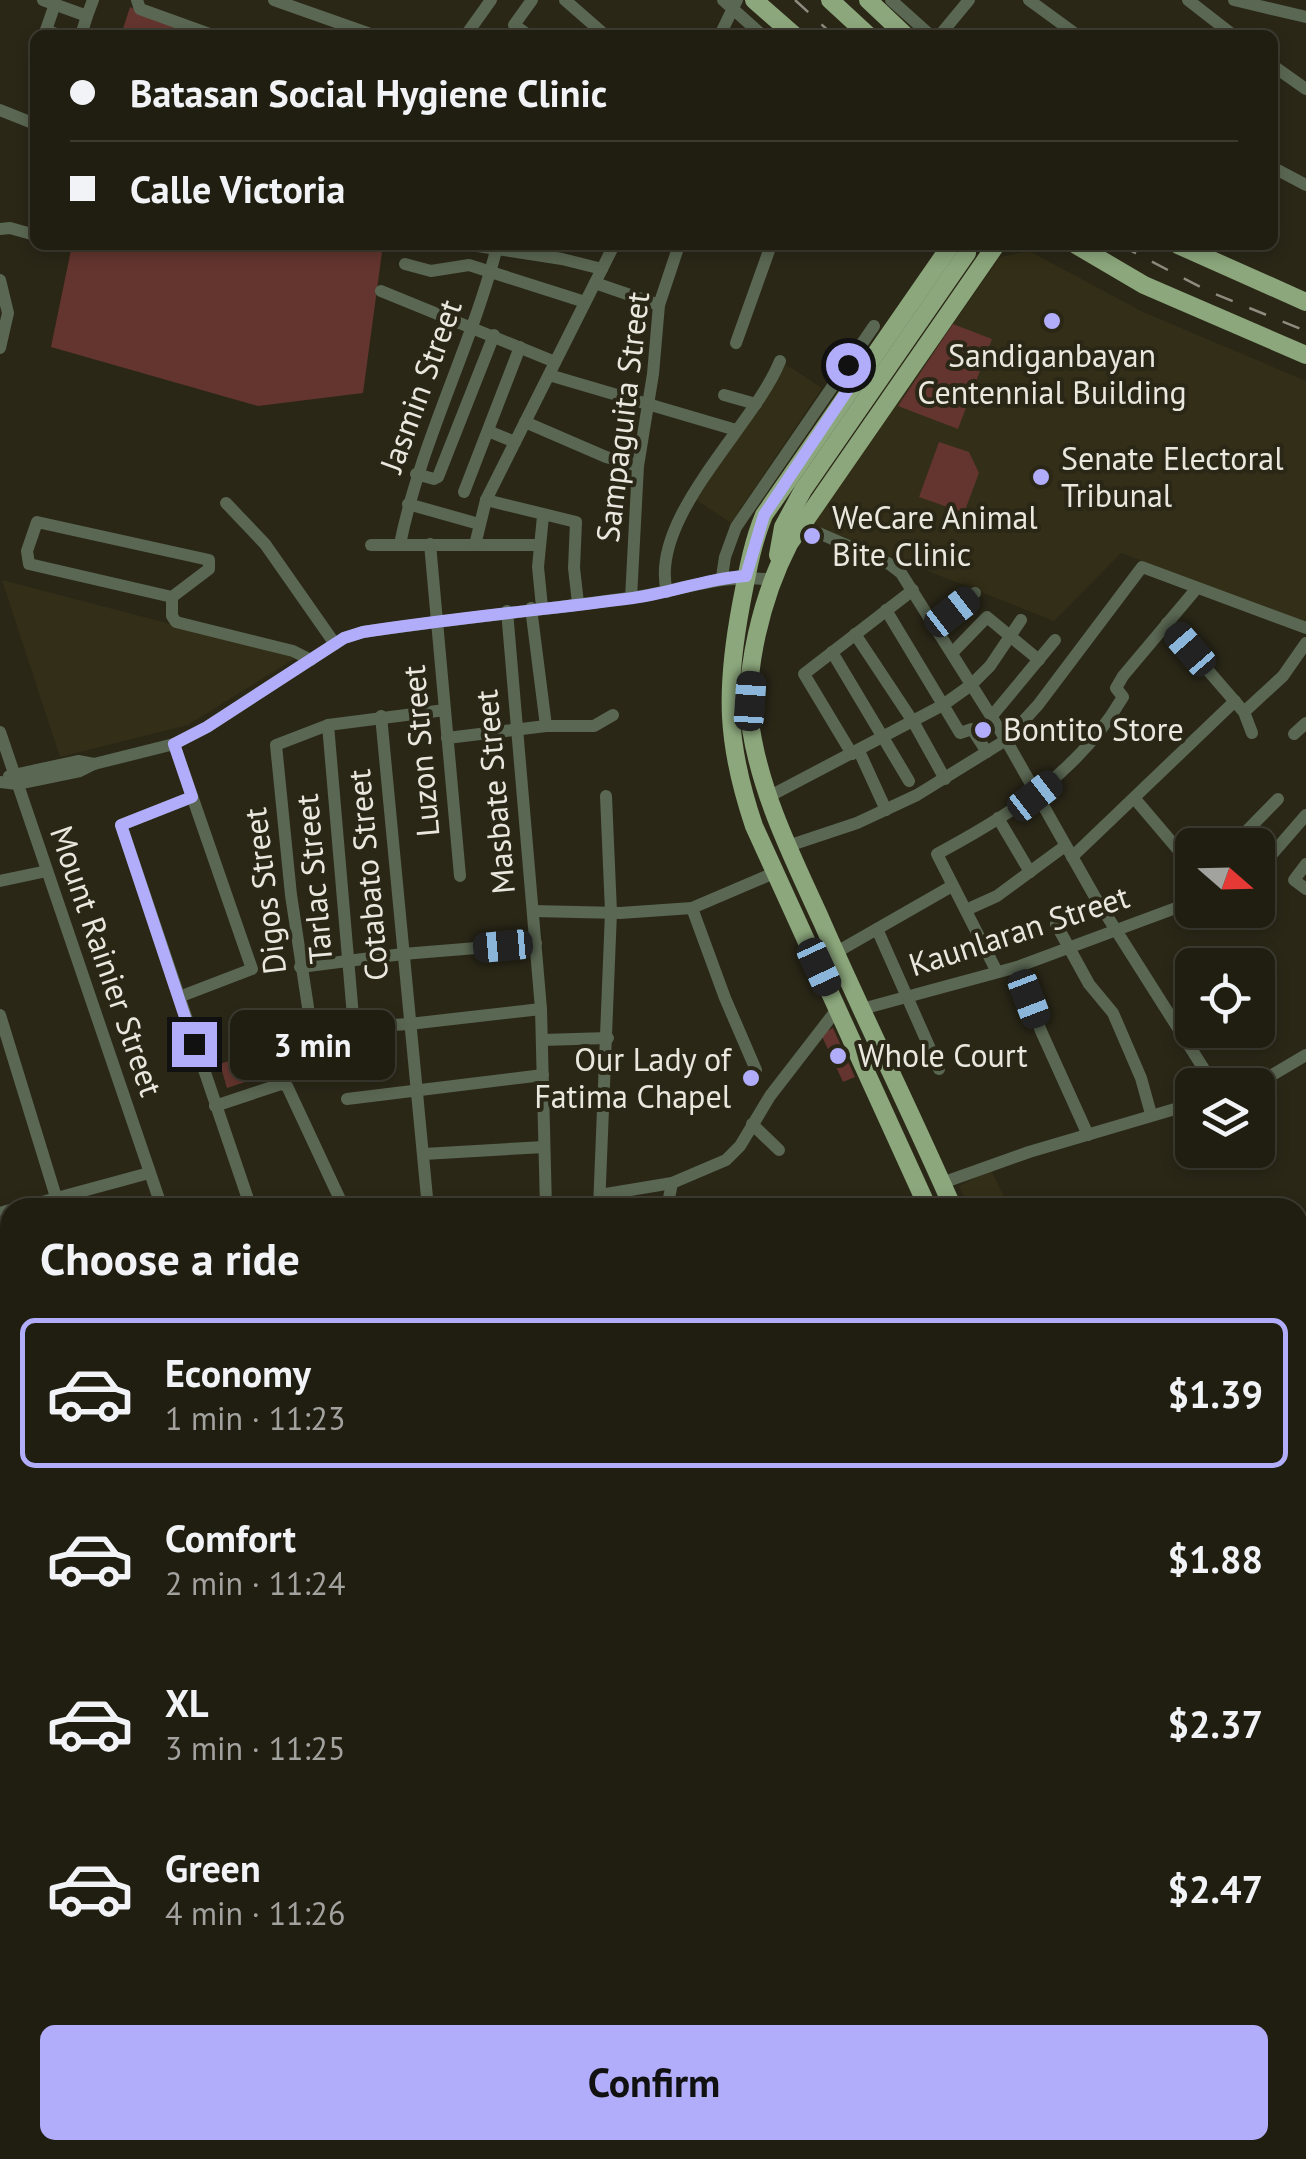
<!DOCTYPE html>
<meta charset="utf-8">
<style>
body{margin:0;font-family:"PT Sans",sans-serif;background:#2d2a1f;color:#f1f3f6;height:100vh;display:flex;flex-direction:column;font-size:38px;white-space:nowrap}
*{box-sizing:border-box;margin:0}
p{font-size:32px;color:#a2a29f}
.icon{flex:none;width:55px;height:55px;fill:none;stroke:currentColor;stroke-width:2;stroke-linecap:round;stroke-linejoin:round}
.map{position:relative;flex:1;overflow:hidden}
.panel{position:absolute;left:0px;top:1198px;width:1308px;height:962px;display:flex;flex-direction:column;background:#201d11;border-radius:30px 30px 0 0;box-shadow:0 5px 15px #0003,0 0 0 2px #3d3b31}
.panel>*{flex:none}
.banner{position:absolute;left:30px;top:30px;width:1248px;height:220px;border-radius:15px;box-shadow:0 5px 15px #0003,0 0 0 2px #3d3b31;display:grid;align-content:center;height:220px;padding:0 40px;background:#201d11}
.needle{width:65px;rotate:110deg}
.buttons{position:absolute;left:1175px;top:828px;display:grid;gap:20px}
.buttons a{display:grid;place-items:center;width:100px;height:100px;border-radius:15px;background:#201d11;box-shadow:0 5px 15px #0003,0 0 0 2px #3d3b31;font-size:50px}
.end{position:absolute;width:45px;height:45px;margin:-22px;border:12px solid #b1adfa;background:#111;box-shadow:0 0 0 5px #111}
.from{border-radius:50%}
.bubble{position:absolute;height:70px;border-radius:15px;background:#201d11;box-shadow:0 5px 15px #0003,0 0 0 2px #3d3b31;font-size:32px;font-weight:700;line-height:70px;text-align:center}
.car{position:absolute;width:30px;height:60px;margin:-30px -15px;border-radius:12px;box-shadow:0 0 8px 2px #0007;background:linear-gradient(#222 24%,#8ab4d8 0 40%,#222 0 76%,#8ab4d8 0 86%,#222 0)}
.banner b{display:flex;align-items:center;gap:35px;height:95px;font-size:38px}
.banner b+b{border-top:2px solid #3d3b31}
.banner i{width:25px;height:25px;background:#f1f3f6}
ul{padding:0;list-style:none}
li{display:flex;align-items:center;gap:30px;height:150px;margin:0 20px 15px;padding:0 20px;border:5px solid transparent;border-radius:15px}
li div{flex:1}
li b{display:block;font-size:38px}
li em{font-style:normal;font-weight:700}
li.on{border-color:#b1adfa}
li>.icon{width:90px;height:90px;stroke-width:1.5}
h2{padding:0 40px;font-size:45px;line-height:120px}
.button{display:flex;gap:20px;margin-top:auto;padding:20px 40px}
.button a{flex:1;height:115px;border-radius:15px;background:#b1adfa;color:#111;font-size:40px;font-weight:700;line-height:115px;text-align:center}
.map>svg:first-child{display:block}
.built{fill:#322e17}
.green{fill:#63352e}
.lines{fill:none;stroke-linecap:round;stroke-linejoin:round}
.stream{stroke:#2f755e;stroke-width:2.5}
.minor-tunnel{stroke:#474435;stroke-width:12;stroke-dasharray:12 6;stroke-linecap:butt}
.minor{stroke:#5a6752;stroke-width:12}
.major{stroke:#8ca77c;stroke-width:18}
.rail{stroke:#8f8c7f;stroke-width:2.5;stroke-dasharray:18 18;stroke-linecap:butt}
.route{stroke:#b1adfa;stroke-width:12}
.poi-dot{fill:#b1adfa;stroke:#2a2717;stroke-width:4}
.labels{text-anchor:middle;stroke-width:8;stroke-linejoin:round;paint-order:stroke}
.poi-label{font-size:32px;fill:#eae8de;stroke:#2a2717;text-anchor:start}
.street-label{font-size:32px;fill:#eae8de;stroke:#2a2717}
</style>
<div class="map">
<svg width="1306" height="2159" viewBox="0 0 1306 2159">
<rect width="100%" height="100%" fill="#2a2717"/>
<!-- built -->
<g class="built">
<path d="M1029,251L1143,312L1306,381V623L1121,553L1054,621L812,525L1000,257Z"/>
<path d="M785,364L822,388L731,523L695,499Z"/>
<path d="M2,580L297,657L188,725L60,757Z"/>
<path d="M991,1170L1009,1207H969L959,1186Z"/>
<path d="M1306,1396V1849L1298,1845V1400Z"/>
<path d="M1306,1933V2159H1063L1066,2150H1298V1950Z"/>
</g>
<!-- green -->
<g class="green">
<path d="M130,7L199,35H121Z"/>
<path d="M72,245H383L363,393L258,406L51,347Z"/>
<path d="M953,324L992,339L958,429L898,406Z"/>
<path d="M939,442L969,452L979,473L964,513L919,497Z"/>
<path d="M833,1028L855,1077L843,1082L821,1034Z"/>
<path d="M271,1047L279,1071L227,1088L220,1064Z"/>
</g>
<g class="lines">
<!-- stream -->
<path class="stream" d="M1298,1220L1306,1242"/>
<!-- minor-tunnel -->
<path class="minor-tunnel" d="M9,2159L16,2150"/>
<!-- minor -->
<g class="minor">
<path d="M43,0L87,16L93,0"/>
<path d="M137,0L140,9L212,35"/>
<path d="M274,0L373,35"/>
<path d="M565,0L605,35"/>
<path d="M723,0L762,35"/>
<path d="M891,0L930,35"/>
<path d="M1029,0L1077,35"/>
<path d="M1188,0L1233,35"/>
<path d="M1234,0L1306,17"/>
<path d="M55,4L46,30L59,35"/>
<path d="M81,35L87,16"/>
<path d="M466,35L491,0"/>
<path d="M528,35L514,25L532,0"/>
<path d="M720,35L737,0"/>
<path d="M940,35L969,0"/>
<path d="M1272,65L1306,89"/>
<path d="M0,110L35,124"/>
<path d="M1272,167L1306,185"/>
<path d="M0,229L10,228L35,235"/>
<path d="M471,245L562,259L602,269"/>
<path d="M405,264L431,271L469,265L585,302"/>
<path d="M0,280L8,313L0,348"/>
<path d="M595,283L659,305"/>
<path d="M381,291L555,362"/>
<path d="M736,343L771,245"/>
<path d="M549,375L736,430"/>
<path d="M724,395L756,404"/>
<path d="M525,422L606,457L638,466"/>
<path d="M488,431L515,442"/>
<path d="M416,474L434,479L438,477L494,335"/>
<path d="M464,492L520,347"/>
<path d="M486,500L576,522L574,568L578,603"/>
<path d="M226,503L265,544L335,644"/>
<path d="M408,504L479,524"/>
<path d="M800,525L888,563L901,573L1006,740L1095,897L1214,1085"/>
<path d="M400,544C421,441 471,348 497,247"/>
<path d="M430,544L460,876"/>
<path d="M371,545H540"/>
<path d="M475,545L486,500L614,245"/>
<path d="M722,577L725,557L736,527L874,326"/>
<path d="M667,592C648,518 754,426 780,361"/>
<path d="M172,597L209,569V560L37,522L27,551L29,564L172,597V616L176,622L293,651L311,660"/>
<path d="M631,598L638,466L653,374L659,305L679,245"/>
<path d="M542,607L538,567L543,516"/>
<path d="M531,608L546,726"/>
<path d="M886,610L960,733L972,729L987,752"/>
<path d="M507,611L541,1009L546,1208"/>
<path d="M1167,623L1244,712L1252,733"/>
<path d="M934,625L975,593"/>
<path d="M855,634L914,723L945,779"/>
<path d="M832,652L909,781"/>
<path d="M952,653L987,617L1039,660"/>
<path d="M445,710L328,725L276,745L291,895L311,1027L314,1030L409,1024L541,1009"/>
<path d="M1244,712L1283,676L1306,643"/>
<path d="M381,716L428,1208"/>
<path d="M991,717L1055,640"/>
<path d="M328,725L354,1028"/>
<path d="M0,732L162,1208"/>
<path d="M1294,734L1306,723"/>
<path d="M447,738L546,726H594L613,715"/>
<path d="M174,744L252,969L179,997"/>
<path d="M859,751L886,810"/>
<path d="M852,754L804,674L913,590"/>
<path d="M9,776L78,761L94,764"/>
<path d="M0,782L17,784L80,771L94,764L174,744L207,727L344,638L363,632C452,619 540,610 629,598C678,592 722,572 772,580"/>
<path d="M192,797L121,825L251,1208"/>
<path d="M768,797L943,705L971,685L990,666L1021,620"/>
<path d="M1135,799L1192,866"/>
<path d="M998,818L1030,872"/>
<path d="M1233,845L1278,799"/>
<path d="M788,846L857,823L917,795L1006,740L1038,705L1142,567L1306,628"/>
<path d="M1273,853L1306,815"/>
<path d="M1072,857L1235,701"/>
<path d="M1306,864L1294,880L1306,889"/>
<path d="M0,881L47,871"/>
<path d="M692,908L725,998L756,1070"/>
<path d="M966,910L997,896L1065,846"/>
<path d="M1228,910L1235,918"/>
<path d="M533,911L620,913L692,908L774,873"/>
<path d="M1056,924L1089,984L1113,1013L1141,1078L1151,1114"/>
<path d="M877,929L939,1069"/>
<path d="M835,953L952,886"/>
<path d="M300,967L403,954L536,943"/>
<path d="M1017,967L1041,1031L1088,1135"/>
<path d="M997,972L937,854C1013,813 1078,773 1123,697L1116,688L1123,676L1197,588"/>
<path d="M862,1009L1017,967L1192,902"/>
<path d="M0,1015L56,1197"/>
<path d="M542,1040L608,1038"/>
<path d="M1255,1085L1306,1055"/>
<path d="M347,1099L543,1075"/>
<path d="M215,1106L281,1084L287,1086L344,1208"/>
<path d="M752,1124L779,1150"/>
<path d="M424,1154L544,1147"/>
<path d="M942,1183L1029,1152L1192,1104"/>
<path d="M600,1195L672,1183L726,1160L740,1146L770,1096L838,1008"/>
<path d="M20,1208L149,1173"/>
<path d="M599,1208L611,912L606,796"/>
<path d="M667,1208L672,1183"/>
<path d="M0,1213L10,1210"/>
<path d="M0,1309L10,1306"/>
<path d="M1298,1321L1306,1344"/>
<path d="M1298,1388L1306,1385"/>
<path d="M0,1405L10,1402"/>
<path d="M0,1507L10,1516"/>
<path d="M0,1569L10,1577"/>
<path d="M0,1733L10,1742"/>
<path d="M0,1950L10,1958"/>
<path d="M0,2046L10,2037"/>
<path d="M223,2150L230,2159"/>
<path d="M501,2150L509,2159"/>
<path d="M822,2150L825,2159"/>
<path d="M1040,2150L1048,2155L1056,2150"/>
<path d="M295,2159L299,2150"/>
<path d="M426,2159L444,2150"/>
<path d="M656,2159V2150"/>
</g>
<!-- major -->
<g class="major">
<path d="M754,0L794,35"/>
<path d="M830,0L868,35"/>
<path d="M868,0L905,35"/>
<path d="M1076,245L1144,285L1306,355"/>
<path d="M1178,245L1306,302"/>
<path d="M778,555L783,527L803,490L967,253"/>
<path d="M928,1208L754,826C726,743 725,691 741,605C747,574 752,544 764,515L951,245"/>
<path d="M953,1208C911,1112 864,1018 822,922C794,860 762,798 751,729C742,673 763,594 789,544L996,245"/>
<path d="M1298,1855L1306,1858"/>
<path d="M1298,1884L1306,1888"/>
<path d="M359,2159L366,2150"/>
</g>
<!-- rail -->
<g class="rail">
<path d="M795,0L833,35"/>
<path d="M1120,245L1210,292L1306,331"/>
</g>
</g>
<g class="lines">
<!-- route -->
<path class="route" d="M194,1044L121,825L192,797L174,744L207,727L344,638L363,632C453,618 543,610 633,598C671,593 708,578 746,576L764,515L849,388L836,382L848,365"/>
</g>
<!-- markers -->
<g class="poi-dot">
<circle cx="1052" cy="321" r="10"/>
<circle cx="1041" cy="477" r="10"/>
<circle cx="812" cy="536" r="10"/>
<circle cx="983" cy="730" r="10"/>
<circle cx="838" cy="1056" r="10"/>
<circle cx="751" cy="1078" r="10"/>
</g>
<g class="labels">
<!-- poi labels -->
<g class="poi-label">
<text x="1052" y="367" text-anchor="middle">Sandiganbayan<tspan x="1052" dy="37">Centennial Building</tspan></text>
<text x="1061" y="470">Senate Electoral<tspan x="1061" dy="37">Tribunal</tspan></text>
<text x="832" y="529">WeCare Animal<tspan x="832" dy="37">Bite Clinic</tspan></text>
<text x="1003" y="741">Bontito Store</text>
<text x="858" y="1067">Whole Court</text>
<text x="731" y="1071" text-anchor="end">Our Lady of<tspan x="731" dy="37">Fatima Chapel</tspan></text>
</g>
<!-- street labels -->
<g class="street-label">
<text transform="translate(421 386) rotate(-70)" y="11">Jasmin Street</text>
<text transform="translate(623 417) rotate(-83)" y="11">Sampaguita Street</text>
<text transform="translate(421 751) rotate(-95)" y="11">Luzon Street</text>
<text transform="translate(495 792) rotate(-95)" y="11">Masbate Street</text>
<text transform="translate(368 875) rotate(-95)" y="11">Cotabato Street</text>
<text transform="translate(314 879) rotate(-95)" y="11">Tarlac Street</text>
<text transform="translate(265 891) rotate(-97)" y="11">Digos Street</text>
<text transform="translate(1019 931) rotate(-18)" y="11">Kaunlaran Street</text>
<text transform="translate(106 961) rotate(71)" y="11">Mount Rainier Street</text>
</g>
</g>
</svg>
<div class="buttons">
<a><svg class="needle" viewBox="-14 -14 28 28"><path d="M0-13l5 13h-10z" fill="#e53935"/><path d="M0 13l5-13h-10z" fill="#a2a29f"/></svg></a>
<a><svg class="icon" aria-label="locate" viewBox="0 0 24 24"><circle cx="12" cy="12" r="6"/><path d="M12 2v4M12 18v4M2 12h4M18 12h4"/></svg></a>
<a><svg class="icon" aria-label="layers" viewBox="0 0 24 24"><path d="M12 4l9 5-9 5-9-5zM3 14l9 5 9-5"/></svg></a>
</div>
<i class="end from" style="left:848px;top:365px"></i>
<i class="end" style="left:194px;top:1044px"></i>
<div class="bubble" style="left:230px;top:1010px;width:165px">3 min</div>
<i class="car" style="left:952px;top:612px;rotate:52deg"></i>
<i class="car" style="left:1190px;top:649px;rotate:319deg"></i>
<i class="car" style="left:750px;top:701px;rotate:4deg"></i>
<i class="car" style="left:1035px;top:796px;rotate:52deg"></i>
<i class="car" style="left:503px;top:946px;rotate:265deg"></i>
<i class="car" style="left:819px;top:967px;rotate:155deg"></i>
<i class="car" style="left:1029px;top:999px;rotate:159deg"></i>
<div class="banner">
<b><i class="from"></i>Batasan Social Hygiene Clinic</b>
<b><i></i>Calle Victoria</b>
</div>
<section class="panel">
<h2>Choose a ride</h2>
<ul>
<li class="on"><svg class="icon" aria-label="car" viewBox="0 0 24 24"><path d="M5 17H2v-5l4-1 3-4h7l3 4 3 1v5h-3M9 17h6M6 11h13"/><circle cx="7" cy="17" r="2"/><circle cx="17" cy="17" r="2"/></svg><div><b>Economy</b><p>1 min · 11:23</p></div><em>$1.39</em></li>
<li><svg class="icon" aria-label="car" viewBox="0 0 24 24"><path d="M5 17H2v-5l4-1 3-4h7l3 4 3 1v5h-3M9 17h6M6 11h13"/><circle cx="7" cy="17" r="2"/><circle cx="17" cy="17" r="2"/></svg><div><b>Comfort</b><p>2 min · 11:24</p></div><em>$1.88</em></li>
<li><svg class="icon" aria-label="car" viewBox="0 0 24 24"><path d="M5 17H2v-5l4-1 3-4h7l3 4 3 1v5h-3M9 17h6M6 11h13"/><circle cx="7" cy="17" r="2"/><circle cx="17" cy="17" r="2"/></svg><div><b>XL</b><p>3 min · 11:25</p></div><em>$2.37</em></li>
<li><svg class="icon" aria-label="car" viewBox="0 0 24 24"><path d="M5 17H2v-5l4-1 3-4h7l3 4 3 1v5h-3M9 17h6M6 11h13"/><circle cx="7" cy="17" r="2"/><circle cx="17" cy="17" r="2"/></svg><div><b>Green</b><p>4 min · 11:26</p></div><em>$2.47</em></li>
</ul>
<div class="button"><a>Confirm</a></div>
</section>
</div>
